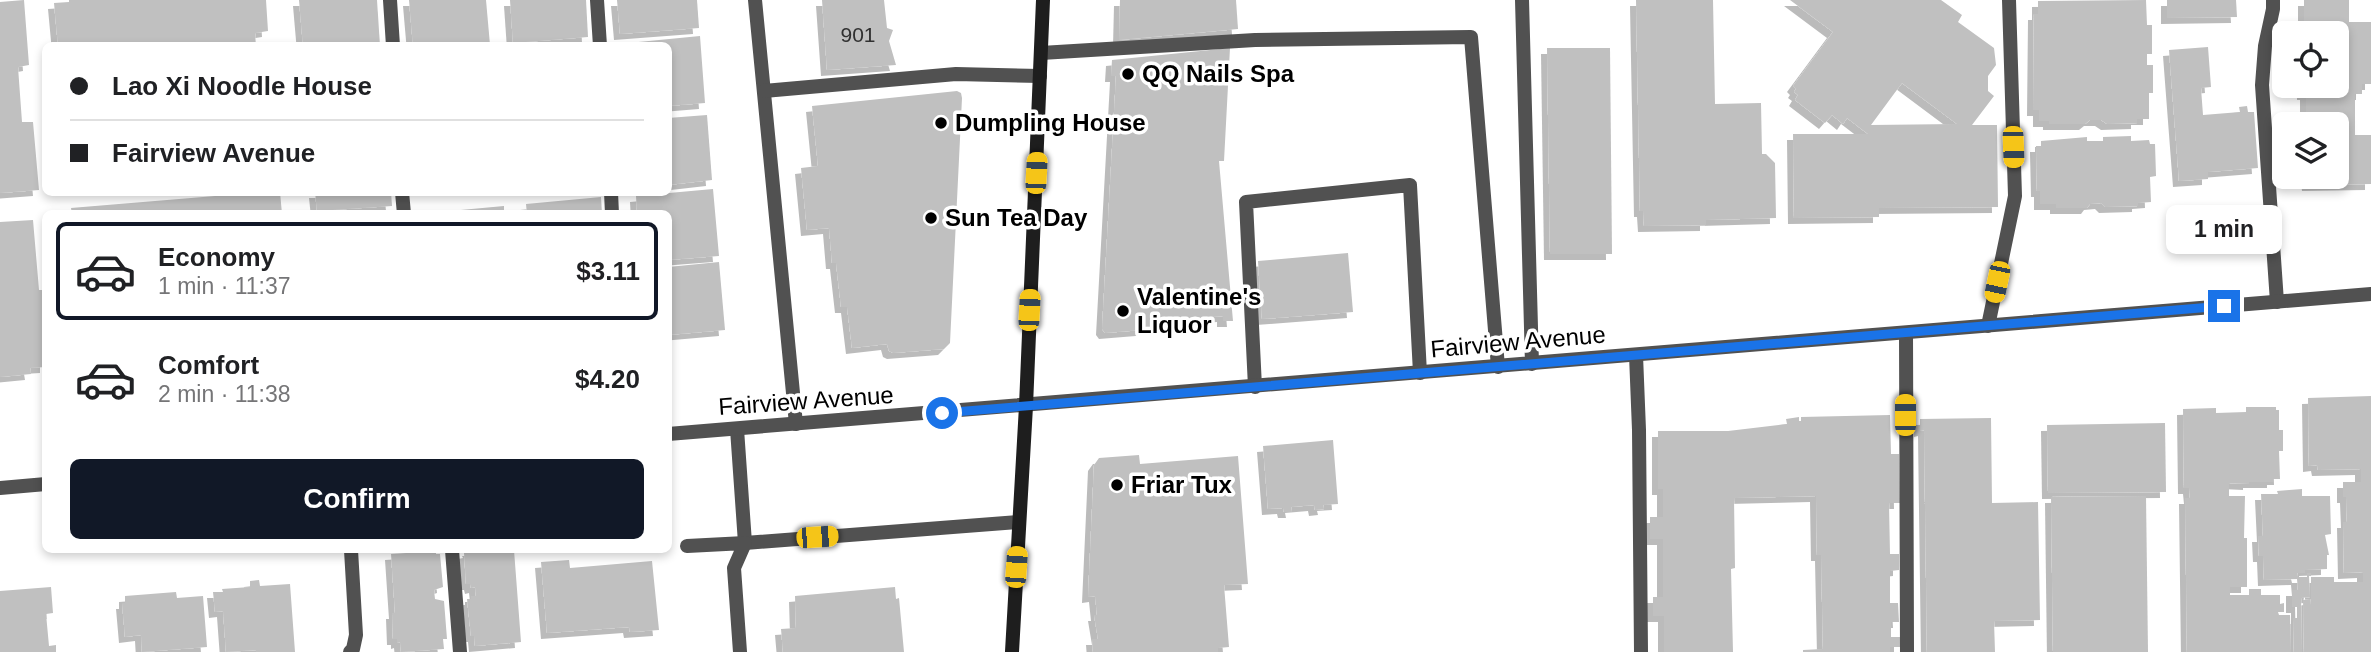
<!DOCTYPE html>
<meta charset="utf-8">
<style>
body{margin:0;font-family:Helvetica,sans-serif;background:#f6f6f6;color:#202124;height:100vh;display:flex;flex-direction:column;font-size:26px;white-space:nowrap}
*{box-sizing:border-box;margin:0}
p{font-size:23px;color:#757577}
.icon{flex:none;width:38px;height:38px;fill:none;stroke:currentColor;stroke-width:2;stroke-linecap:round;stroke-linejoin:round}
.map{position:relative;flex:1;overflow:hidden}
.side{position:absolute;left:42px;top:210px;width:630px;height:343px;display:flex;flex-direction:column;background:#fff;border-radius:10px;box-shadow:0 4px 10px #0003}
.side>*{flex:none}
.guide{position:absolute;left:42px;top:42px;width:630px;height:154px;border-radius:10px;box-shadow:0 4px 10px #0003;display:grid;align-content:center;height:154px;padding:0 28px;background:#fff}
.controls{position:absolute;left:2272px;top:21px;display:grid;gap:14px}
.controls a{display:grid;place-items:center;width:77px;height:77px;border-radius:10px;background:#fff;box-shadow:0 4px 10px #0003;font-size:35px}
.end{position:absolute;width:32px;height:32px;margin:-16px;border:9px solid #1a73e8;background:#fff;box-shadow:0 0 0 4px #fff}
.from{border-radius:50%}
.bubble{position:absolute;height:49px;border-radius:10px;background:#fff;box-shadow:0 4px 10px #0003;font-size:23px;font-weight:700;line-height:49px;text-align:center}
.car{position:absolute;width:21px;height:42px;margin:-21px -10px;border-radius:9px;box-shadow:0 0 5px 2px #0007;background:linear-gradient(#f5c518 24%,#345 0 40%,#f5c518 0 76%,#345 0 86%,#f5c518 0)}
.guide b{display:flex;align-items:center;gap:24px;height:66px;font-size:26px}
.guide b+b{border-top:2px solid #e0e0e0}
.guide i{width:18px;height:18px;background:#202124}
ul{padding:12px 0 0;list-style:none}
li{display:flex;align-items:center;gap:21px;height:98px;margin:0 14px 10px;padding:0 14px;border:4px solid transparent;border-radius:10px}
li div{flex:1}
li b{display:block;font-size:26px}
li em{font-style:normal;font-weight:700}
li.on{border-color:#111827}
li>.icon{width:63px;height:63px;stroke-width:1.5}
.action{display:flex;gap:14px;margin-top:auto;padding:14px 28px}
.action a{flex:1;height:80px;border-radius:10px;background:#111827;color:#fff;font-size:28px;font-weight:700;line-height:80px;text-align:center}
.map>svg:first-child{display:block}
.building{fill:#c0c0c0;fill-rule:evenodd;filter:url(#shadow)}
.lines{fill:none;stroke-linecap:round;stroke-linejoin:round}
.service{stroke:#515151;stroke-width:14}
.tertiary{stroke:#515151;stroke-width:14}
.secondary{stroke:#1e1e1e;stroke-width:14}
.route{stroke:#1a73e8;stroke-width:9}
.poi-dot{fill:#000;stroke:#fff;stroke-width:2.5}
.labels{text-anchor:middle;stroke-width:7;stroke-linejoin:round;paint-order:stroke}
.number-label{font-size:21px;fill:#303030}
.poi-label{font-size:24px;font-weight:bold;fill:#000;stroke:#fff;text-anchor:start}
.street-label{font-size:24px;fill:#000;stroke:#fff}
</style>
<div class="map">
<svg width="2371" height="652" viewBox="0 0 2371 652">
<defs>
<filter id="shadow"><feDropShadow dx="-6" dy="6" stdDeviation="0" flood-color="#0004"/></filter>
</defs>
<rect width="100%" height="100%" fill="#fff"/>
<!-- building -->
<g class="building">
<path d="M24,0L29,65L18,67L22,122H33L39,190L0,193V2Z"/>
<path d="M69,0H266L268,31L255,33L256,46H58L54,3L69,2Z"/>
<path d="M299,0H377L380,46H303Z"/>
<path d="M409,0H486L490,45L413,46Z"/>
<path d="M510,0H586L588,37L513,43Z"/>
<path d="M617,0H697L699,28L620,34Z"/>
<path d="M822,0H884L887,28L893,30L889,41L896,65L827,70Z"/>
<path d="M1120,0H1236L1238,29L1119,40Z"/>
<path d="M1636,0H1713L1715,104L1761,103L1762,154H1766L1775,163L1776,218L1706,220V225L1644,226L1643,211H1640Z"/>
<path d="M1790,0H1941L1962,15L1958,22L1994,48L1996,65L1988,76V91L1994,96L1972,125H1997L1998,207L1879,208V217L1794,218L1793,134H1868L1847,118L1843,124L1832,115L1825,123L1795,100L1798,95L1794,92L1796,89L1793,86L1833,32ZM1902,83L1957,124L1871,125Z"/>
<path d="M2146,0L2147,25H2152V54H2147V65H2153V93H2149V119H2137V123L2107,124L2101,120H2090L2085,124H2049V121H2039V110H2033L2034,14H2038V1Z"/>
<path d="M2167,0H2236L2237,17L2167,18Z"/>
<path d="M2304,0H2349V22H2371V84H2362V94H2355V135H2371V184L2308,185L2307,177H2336V124H2306V94H2303V86H2336V33H2304Z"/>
<path d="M700,36L705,103L668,106V46H618V44Z"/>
<path d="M2208,47L2211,87L2201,88L2203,115L2240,112L2239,107L2247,106L2248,112H2254L2258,168L2208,172V179L2179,181L2169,50Z"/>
<path d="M1230,48L1224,161H1219L1233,321H1223V316L1153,322L1154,329L1105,333L1102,329L1116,76H1111L1112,60Z"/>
<path d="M1547,48H1610L1612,254H1550Z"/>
<path d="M957,91L961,93L962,98L950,343L944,349L893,353L889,351L887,344L852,348L847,307H841L836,263H832L829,228L807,230L801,168L818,166L812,106Z"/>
<path d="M707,115L712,180L668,185V118Z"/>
<path d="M2131,136V141L2149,140L2150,144H2155L2156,176L2150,177L2151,202L2138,203V206L2105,207L2101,203L2090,204L2087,208H2056V204H2040V191H2037L2036,146H2041V141L2087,137V141H2103V137Z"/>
<path d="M713,189L719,256L668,260V214H637L636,196Z"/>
<path d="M263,192H280L282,214H72L71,208Z"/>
<path d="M315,192H391L392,206L317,211Z"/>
<path d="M601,197L602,214H527L526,204Z"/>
<path d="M504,206V214H439V212Z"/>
<path d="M33,220L39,290H46V367L30,368L31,374L0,377V222Z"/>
<path d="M1348,253L1353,312L1262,319L1258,261Z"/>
<path d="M719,262L725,330L668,335V267Z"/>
<path d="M2371,396V652H2304L2303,600L2310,599L2311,605V577H2334V582H2363V572L2344,573L2343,522H2347L2346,497H2343V482H2361V469L2318,470L2317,465L2309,466L2308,398Z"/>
<path d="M2246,407H2276V410H2279V430H2283V451H2279L2280,479H2273V482H2249V484L2229,483V496H2245L2244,538H2247V587H2230V595H2249V589H2261V595H2280V604L2284,603V612H2278L2279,615H2290L2291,652H2187L2185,498H2190L2189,488H2184L2183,409L2216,408V413L2246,412Z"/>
<path d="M1890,415L1891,454H1899L1900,503H1889L1890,554H1899V570L1890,571V603H1898L1899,622H1891V637H1900V647H1890V652H1803V650L1823,649L1821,555H1817L1816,496L1734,498L1735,568L1731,569L1733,652H1664V616H1653V597H1663V539H1650V517H1663V489H1658V431H1728L1787,424L1786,419L1799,417V421H1801V417Z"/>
<path d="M1991,418L1992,503L2038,502L2040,620L1994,621L1995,652H1927L1924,430L1920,431V419Z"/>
<path d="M2165,423L2166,492L2048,493L2047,425Z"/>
<path d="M1333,440L1338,504L1323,505L1324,509L1315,510L1314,505L1291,507L1292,512H1284L1283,508L1268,509L1263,446Z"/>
<path d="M1139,455L1140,464L1238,456L1248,584L1224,585L1229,647L1218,648V652H1093L1092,639H1098L1094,615H1097L1095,596L1088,597L1094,465L1099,458Z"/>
<path d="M2302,489V496H2330L2331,534L2325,535L2329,555H2327V569L2305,570V573H2297L2298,577H2307V573H2311V576H2309L2310,597L2301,598L2302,652H2294L2293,618H2297V607H2292V590H2298L2297,579L2264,580L2263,556H2259L2258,536H2263L2261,494H2278L2277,491Z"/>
<path d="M2146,496L2148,652H2053L2051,497Z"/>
<path d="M468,550H514L521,642L475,646L474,636H471L467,599H471V596H476L475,587L471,588L470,584H466L464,553L469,552Z"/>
<path d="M436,551V554H440L443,587L434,590L435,599L444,601L447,639H443L444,649L401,652L400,642L397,643V639H393L392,613H395L391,554Z"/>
<path d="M569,560L570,568L652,561L659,630L630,632L629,627L547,633L541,562Z"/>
<path d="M259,580L260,586L290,584L295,652H256V650L226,652L223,611L215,612L213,592H223L222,589L250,587V581Z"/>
<path d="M51,587L53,613L46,614L49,646L56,645V652H0V591Z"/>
<path d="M895,587L896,599L899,598L904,652H783L781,629L796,628L795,596Z"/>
<path d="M176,592L177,598L203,596L207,647L142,652L141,635L125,637L122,603H125V596Z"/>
</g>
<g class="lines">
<!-- service -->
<g class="service">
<path d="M390,0L393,46"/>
<path d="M597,0L600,46"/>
<path d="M755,0L796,424"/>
<path d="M1522,0L1532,364"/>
<path d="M2273,0V9L2265,46L2262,85L2277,302"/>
<path d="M1041,53L1255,40L1471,37L1498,367"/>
<path d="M764,91L956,74L1040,76"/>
<path d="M402,192L404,214"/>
<path d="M611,192L612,214"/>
<path d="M1988,326L2015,196L2009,0"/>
<path d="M1906,333L1907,652"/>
<path d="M1636,355L1639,430L1641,652"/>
<path d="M1255,387L1246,202L1410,185L1420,373"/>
<path d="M737,429L745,543L1019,522"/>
<path d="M687,546L745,543L734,568L740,652"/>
<path d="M452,550L460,652"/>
<path d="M350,652L353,649L356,635L351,550"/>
</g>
<!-- tertiary -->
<g class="tertiary">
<path d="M668,434L2371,294"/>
<path d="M0,488L46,484"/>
</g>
<!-- secondary -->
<path class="secondary" d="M1012,652L1026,406L1043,0"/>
</g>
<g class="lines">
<!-- route -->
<path class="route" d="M942,413L2224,306"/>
</g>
<!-- markers -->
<g class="poi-dot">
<circle cx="1128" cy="74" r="7"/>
<circle cx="941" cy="123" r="7"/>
<circle cx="931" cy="218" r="7"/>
<circle cx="1123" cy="311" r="7"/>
<circle cx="1117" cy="485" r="7"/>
</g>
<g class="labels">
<!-- number labels -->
<g class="number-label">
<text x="858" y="42">901</text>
</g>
<!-- poi labels -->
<g class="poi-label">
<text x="1142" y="82">QQ Nails Spa</text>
<text x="955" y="131">Dumpling House</text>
<text x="945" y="226">Sun Tea Day</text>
<text x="1137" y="305">Valentine's<tspan x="1137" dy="28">Liquor</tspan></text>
<text x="1131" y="493">Friar Tux</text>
</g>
<!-- street labels -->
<g class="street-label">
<text transform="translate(1518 342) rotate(-5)" y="8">Fairview Avenue</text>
<text transform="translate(806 401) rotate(-4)" y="8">Fairview Avenue</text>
</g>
</g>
</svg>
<div class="controls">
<a><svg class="icon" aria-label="locate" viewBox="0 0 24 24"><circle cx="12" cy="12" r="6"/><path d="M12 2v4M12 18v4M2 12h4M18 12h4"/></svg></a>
<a><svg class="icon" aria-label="layers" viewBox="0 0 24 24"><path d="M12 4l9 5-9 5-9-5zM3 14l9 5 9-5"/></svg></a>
</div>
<i class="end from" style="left:942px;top:413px"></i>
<i class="end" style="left:2224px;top:306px"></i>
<div class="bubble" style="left:2166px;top:205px;width:116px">1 min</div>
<i class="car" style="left:2013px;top:147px;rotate:178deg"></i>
<i class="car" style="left:1036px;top:173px;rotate:3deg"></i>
<i class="car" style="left:1997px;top:282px;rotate:192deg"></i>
<i class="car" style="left:1029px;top:310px;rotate:3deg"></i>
<i class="car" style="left:1905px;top:415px;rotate:0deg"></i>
<i class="car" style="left:817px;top:537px;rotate:86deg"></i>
<i class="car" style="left:1016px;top:567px;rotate:4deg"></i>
<div class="guide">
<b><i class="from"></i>Lao Xi Noodle House</b>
<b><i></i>Fairview Avenue</b>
</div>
<section class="side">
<ul>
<li class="on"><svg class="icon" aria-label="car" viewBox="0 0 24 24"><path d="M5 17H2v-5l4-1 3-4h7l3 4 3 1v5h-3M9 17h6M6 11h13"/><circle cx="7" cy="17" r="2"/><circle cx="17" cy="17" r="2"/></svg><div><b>Economy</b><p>1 min · 11:37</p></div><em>$3.11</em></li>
<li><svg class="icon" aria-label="car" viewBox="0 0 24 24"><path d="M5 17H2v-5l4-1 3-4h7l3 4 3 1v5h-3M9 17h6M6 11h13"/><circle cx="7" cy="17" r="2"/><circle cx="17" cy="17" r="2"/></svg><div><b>Comfort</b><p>2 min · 11:38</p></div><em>$4.20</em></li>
</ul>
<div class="action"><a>Confirm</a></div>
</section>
</div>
